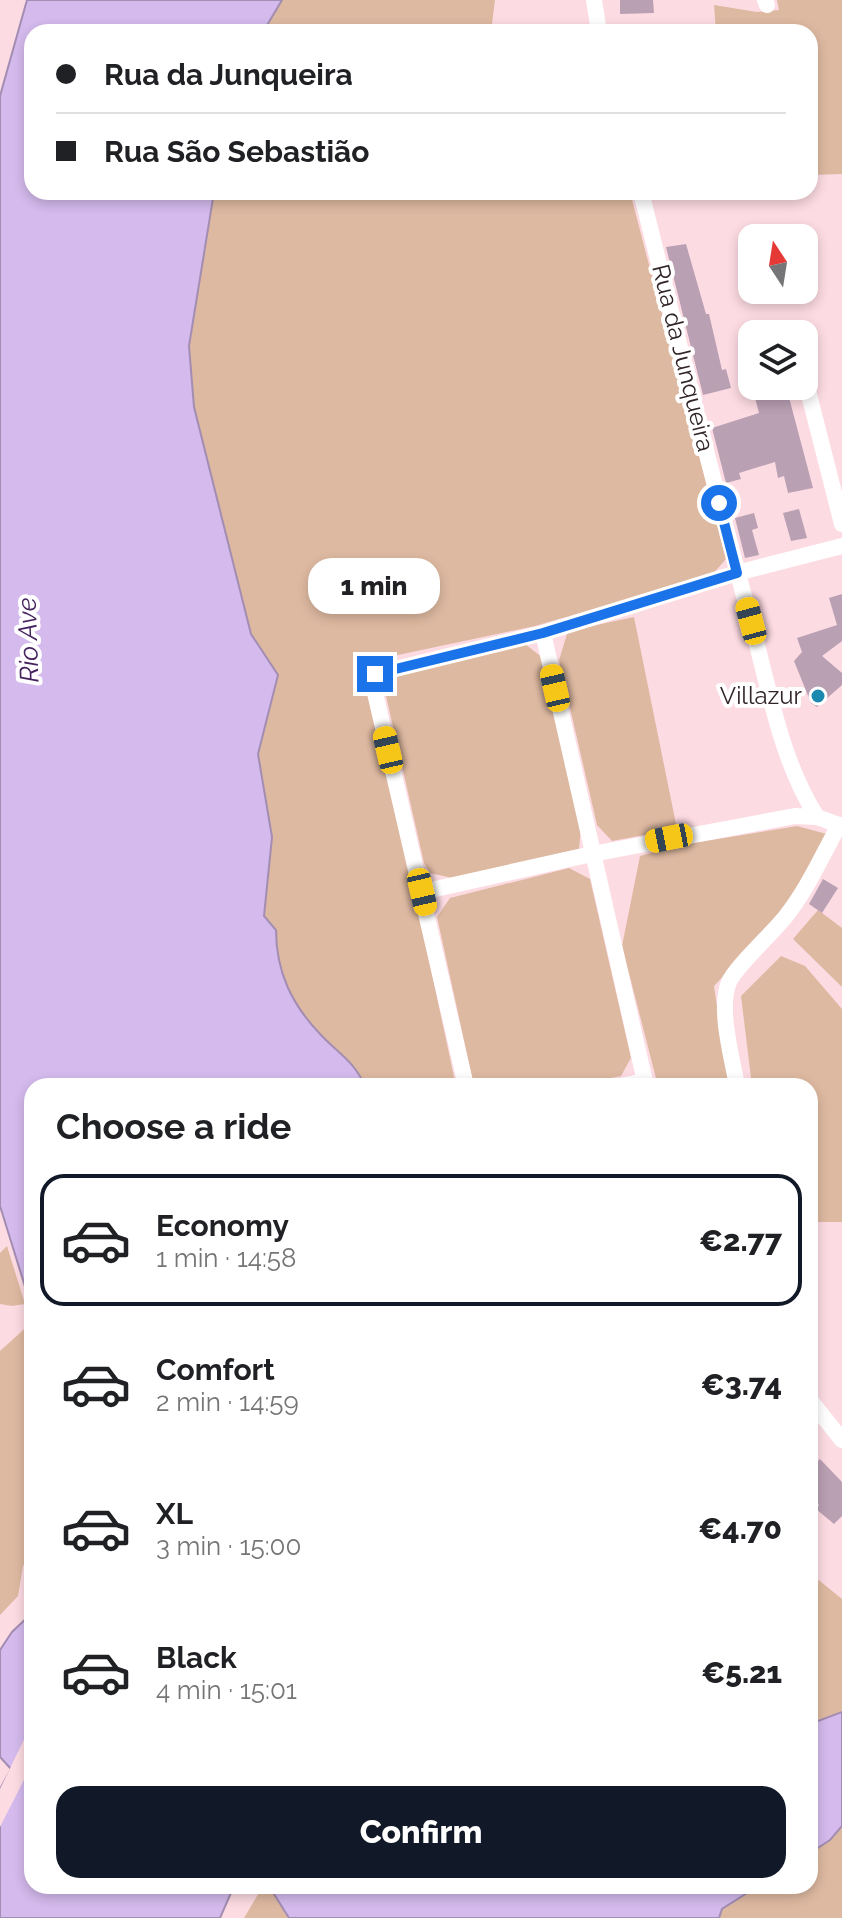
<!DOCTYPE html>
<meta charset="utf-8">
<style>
body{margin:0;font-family:Raleway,sans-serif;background:#f2f2f2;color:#202124;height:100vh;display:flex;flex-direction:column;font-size:30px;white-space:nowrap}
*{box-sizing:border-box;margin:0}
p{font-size:26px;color:#757577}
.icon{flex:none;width:44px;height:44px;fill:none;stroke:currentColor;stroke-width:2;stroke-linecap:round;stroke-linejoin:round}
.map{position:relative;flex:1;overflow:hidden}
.details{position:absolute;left:24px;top:1078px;width:794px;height:816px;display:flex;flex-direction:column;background:#fff;border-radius:24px;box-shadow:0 4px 12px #0003}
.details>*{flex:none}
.guide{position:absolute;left:24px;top:24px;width:794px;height:176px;border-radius:24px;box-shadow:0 4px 12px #0003;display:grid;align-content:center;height:176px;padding:0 32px;background:#fff}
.needle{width:52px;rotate:348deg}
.fabs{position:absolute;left:738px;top:224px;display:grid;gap:16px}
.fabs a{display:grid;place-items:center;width:80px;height:80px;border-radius:16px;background:#fff;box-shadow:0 4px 12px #0003;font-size:40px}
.end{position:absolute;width:36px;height:36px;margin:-18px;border:10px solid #1a73e8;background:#fff;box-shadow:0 0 0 4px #fff}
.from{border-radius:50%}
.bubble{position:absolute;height:56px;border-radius:24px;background:#fff;box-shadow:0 4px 12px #0003;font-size:26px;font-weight:800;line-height:56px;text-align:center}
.car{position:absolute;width:24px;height:48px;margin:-24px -12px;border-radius:10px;box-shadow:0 0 6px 2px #0007;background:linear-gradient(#f5c518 24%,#345 0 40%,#f5c518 0 76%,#345 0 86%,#f5c518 0)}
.guide b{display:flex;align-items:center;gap:28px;height:76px;font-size:30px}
.guide b+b{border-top:2px solid #e0e0e0}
.guide i{width:20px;height:20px;background:#202124}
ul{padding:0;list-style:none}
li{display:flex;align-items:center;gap:24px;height:132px;margin:0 16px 12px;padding:0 16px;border:4px solid transparent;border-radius:24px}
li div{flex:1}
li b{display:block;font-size:30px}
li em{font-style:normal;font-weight:800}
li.on{border-color:#111827}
li>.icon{width:72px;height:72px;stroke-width:1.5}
h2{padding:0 32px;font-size:36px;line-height:96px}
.primary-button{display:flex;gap:16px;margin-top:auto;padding:16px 32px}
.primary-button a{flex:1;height:92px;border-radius:24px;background:#111827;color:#fff;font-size:32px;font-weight:800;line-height:92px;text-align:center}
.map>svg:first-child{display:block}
.green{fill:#deb9a1}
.water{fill:#d4baed;stroke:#a38db2;stroke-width:2}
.pier{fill:#fddbe3}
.building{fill:#b9a0b3}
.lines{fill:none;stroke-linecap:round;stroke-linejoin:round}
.minor{stroke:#fff;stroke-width:16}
.route{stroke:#1a73e8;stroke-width:10}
.poi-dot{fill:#1a89af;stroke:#fff;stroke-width:3}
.labels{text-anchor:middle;stroke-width:8;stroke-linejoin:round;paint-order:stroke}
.street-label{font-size:24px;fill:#312528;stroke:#fff}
.poi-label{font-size:24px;fill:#312528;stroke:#fff;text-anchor:end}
.water-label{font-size:26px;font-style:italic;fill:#45235e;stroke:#fff}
</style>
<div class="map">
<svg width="842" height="1918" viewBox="0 0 842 1918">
<rect width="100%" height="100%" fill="#fddbe3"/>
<!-- green -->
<g class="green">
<path d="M282,0H495L491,32H263Z"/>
<path d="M777,0H842V174L810,175V32H716L714,5L757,12L779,10Z"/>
<path d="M214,192H630L726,559L712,575L535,626L365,662L456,1086H365C354,1061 339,1054 321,1035C292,1005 276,972 276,930L264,916L266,877L264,787L258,754L278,675L251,634L194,407L189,346Z"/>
<path d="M634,617L677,829L612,841L597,825L559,660L568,631Z"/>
<path d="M525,644L543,658L581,828L579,849L452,878L430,873L424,863L386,696L397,674Z"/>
<path d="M797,826L827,834L799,888L767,930L714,986L729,1086H658L622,946L640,856L681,845Z"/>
<path d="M569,868L590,879L631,1058L621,1076L569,1086H474L437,917L450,898Z"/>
<path d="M818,910L842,928V987L793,939Z"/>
<path d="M781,956L805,966L842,1009V1222H810V1086H752L741,996Z"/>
<path d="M7,1246L25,1304L12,1306L0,1304V1253Z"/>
<path d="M32,1322V1555L23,1566L18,1596L0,1615V1351Z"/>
<path d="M810,1573L842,1599V1712L810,1724Z"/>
<path d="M842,1826V1918H719L722,1909L758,1886H810V1853L830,1840Z"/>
<path d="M263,1886H269L289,1918H244Z"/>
</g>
<!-- water -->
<g class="water">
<path d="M27,0H282L263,32H32V192H214L189,346L194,407L251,634L278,675L258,754L272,837L264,916L276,930C276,972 292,1005 321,1035C339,1054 354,1061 365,1086H32V1309L0,1206V96Z"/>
<path d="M32,1613V1886H234L220,1918H0V1789L11,1769L0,1757V1650L12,1632Z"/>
<path d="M842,1712V1826L830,1840L810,1853V1724Z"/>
<path d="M269,1886H758L722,1909L719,1918H289Z"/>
</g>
<!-- pier -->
<path class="pier" d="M32,1723V1764L0,1827V1789Z"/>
<!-- building -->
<g class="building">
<path d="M620,0H653L654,13L620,14Z"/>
<path d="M686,244L706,314H709L722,370L726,369L731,388L703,395L666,247Z"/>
<path d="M752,386H786L813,488L788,493L784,476L778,478L775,462L739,473L741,479L726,483L712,428L759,413Z"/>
<path d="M799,509L807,538L791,541L783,513Z"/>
<path d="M754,513L758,528L752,530L759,555L745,558L735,518Z"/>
<path d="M842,594V641L822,656L842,673V685L817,707L811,703L794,661L802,652L797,638L837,625L829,598Z"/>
<path d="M823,879L838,888L822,913L809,904Z"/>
<path d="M820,1459L842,1482V1516L834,1524L816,1509L819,1505L810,1496V1468Z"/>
</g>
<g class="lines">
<!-- minor -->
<g class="minor">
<path d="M594,0L599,32"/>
<path d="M765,0L767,5"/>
<path d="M641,192C677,335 712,479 751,622C769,687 780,759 817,817"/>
<path d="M804,375L842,524"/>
<path d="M543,633L646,1086"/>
<path d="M422,892L592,854L795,816L817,817L842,826"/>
<path d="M466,1086L375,693V674L543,633L737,573L842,546"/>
<path d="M620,1086L645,1081"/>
<path d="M737,1086C732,1057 718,1009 729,982C736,966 773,933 786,916C808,888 822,856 839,825"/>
<path d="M810,1400L842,1440"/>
</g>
</g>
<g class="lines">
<!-- route -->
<path class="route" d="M375,674L543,633L737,573L719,503"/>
</g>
<!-- markers -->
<circle class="poi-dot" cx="818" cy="696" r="8"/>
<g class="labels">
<!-- street labels -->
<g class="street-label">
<text transform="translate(683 358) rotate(76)" y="8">Rua da Junqueira</text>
</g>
<!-- poi labels -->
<g class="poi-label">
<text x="802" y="704">Villazur</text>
</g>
<!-- water labels -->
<g class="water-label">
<text transform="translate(28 640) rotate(-92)" y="9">Rio Ave</text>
</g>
</g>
</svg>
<div class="fabs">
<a><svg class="needle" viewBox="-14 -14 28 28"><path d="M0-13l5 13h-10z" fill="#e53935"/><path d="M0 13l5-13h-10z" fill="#757577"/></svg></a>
<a><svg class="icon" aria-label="layers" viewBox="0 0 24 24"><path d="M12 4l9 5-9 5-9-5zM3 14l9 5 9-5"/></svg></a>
</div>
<i class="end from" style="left:719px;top:503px"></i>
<i class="end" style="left:375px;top:674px"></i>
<div class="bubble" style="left:308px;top:558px;width:132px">1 min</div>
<i class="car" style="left:751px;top:621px;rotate:345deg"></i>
<i class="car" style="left:555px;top:688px;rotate:347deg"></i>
<i class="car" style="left:388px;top:750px;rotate:347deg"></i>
<i class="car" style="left:669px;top:838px;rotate:259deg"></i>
<i class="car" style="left:422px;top:892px;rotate:167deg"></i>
<div class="guide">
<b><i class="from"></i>Rua da Junqueira</b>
<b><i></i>Rua São Sebastião</b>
</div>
<section class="details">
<h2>Choose a ride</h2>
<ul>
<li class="on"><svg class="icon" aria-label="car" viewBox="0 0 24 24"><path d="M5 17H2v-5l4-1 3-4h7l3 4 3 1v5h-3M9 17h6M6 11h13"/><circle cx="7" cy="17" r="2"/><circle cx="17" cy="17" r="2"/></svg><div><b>Economy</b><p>1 min · 14:58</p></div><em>€2.77</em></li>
<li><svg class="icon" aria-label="car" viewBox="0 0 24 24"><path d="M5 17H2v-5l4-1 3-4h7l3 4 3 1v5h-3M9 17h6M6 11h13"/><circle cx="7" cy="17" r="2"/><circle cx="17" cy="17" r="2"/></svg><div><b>Comfort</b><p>2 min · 14:59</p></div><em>€3.74</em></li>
<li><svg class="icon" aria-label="car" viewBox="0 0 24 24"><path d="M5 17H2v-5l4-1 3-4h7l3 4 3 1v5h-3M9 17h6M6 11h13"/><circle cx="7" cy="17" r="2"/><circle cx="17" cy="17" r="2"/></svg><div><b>XL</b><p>3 min · 15:00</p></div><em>€4.70</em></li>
<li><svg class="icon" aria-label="car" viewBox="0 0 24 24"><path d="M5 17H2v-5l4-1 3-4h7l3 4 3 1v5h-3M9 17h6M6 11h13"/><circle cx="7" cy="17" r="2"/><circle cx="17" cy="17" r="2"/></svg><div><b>Black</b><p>4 min · 15:01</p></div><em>€5.21</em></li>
</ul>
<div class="primary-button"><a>Confirm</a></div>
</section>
</div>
